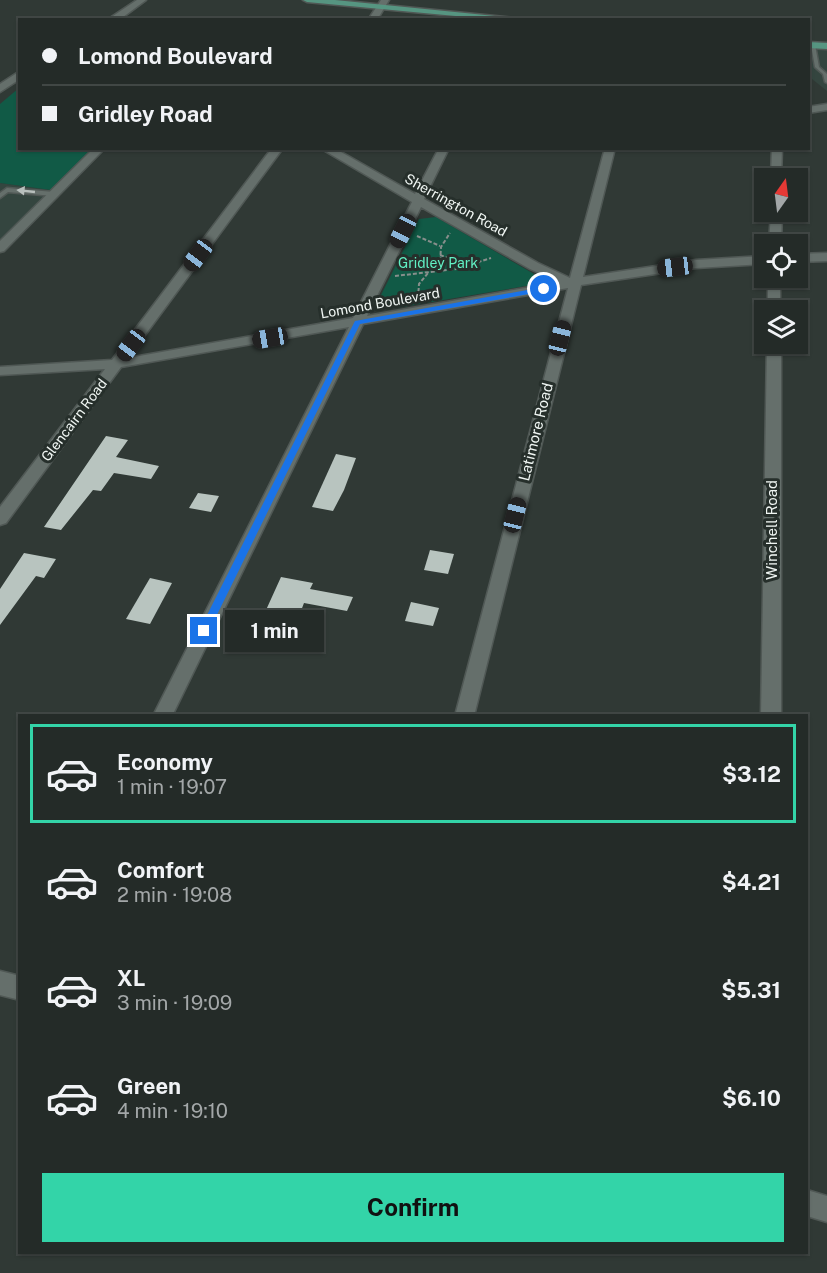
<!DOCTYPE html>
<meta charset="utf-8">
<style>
body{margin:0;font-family:"Public Sans",sans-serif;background:#2c3330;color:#f1f3f6;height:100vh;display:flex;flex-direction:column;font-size:22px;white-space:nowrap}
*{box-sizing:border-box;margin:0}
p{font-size:20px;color:#a3a7a8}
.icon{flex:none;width:33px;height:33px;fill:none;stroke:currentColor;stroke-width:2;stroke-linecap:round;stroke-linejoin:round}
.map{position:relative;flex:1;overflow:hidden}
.details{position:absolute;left:18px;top:714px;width:790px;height:540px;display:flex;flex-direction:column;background:#242b28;border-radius:0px;box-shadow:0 2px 4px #0004,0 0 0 2px #414745}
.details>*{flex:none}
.guide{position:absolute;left:18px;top:18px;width:792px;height:132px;border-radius:0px;box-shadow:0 2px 4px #0004,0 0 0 2px #414745;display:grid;align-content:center;height:132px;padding:0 24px;background:#242b28}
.needle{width:39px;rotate:14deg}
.controls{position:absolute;left:754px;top:168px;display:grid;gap:12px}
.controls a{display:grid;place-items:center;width:54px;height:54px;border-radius:0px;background:#242b28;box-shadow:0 2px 4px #0004,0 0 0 2px #414745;font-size:30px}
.end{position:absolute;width:27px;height:27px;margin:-14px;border:8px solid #1a73e8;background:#fff;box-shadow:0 0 0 3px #fff}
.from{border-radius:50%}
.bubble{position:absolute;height:42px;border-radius:0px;background:#242b28;box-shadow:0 2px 4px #0004,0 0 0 2px #414745;font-size:20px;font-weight:700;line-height:42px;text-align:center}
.car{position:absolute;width:18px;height:36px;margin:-18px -9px;border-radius:8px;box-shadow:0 0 4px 2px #0007;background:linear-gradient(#222 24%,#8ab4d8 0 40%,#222 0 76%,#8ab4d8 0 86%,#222 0)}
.guide b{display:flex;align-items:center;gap:21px;height:57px;font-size:22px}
.guide b+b{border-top:2px solid #414745}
.guide i{width:15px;height:15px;background:#f1f3f6}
ul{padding:10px 0 0;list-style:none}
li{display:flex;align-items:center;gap:18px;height:99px;margin:0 12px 9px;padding:0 12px;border:3px solid transparent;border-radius:0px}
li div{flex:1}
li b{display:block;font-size:22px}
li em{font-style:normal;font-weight:700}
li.on{border-color:#33d4a8}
li>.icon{width:54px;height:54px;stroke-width:1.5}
.primary-button{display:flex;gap:12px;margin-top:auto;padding:12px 24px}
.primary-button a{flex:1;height:69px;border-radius:0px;background:#33d4a8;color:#111;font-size:24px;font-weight:700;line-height:69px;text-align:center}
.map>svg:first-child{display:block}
.built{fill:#34453f}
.green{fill:#115a46}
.building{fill:#b8c4bf}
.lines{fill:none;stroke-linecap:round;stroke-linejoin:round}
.service-casing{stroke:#505855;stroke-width:3}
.minor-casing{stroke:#505855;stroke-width:3}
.primary-casing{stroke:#505855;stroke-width:3}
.path{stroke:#888f8c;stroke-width:2;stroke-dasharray:4 2;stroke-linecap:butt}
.service{fill:#656f6b;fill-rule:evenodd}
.minor{fill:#656f6b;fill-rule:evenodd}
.primary{fill:#569581;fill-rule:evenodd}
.oneway{fill:#b8c0bd}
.route{fill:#1a73e8}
.labels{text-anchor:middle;stroke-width:6;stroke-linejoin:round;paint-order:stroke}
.far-street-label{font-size:14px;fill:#f0f6f3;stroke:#262f2b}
.far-park-label{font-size:14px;fill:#61f0c4;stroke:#262f2b}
.street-label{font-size:15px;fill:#f0f6f3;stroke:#262f2b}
</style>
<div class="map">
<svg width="827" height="1273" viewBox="0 0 827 1273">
<rect width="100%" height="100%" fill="#303935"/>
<!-- built -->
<g class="built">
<path d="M827,46V91L812,79L809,48Z"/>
<path d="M0,183L58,191L0,248Z"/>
</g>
<!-- green -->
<g class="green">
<path d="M19,88L20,148L96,149L58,191L0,183V104Z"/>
<path d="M436,217L534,274L532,285L396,308L378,301L419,219Z"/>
</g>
<!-- building -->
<g class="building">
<path d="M106,436L128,440L116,457L159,466L151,479L114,473L101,491L93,490L61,530L44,527Z"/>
<path d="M336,454L356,458L344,490L333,511L312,507Z"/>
<path d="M198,493L219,496L211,512L189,508Z"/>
<path d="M430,550L454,554L448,574L424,570Z"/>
<path d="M24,553L56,559L44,578L36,576L0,625V589Z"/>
<path d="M281,577L313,583L310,589L353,597L347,611L304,603L299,616L291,614L276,648L251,643Z"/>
<path d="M150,578L172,583L150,624L126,619Z"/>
<path d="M411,602L439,608L433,626L405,621Z"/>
</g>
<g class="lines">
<!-- service casing -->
<g class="service-casing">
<g id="service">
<path d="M813,44L815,45L819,67L827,74V83L825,82L823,74L815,67L811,45Z"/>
<path d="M7,188L54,192L57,194L54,196L8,192L0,198V193Z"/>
</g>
</g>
<!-- minor casing -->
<g class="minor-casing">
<g id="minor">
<path d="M137,0H146L119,20H107Z"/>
<path d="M381,0H389L377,20H368Z"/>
<path d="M20,71V79L0,92V84Z"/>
<path d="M827,104V110L808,113V107Z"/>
<path d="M94,148H105L4,251L0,252V241Z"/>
<path d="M272,148H283L128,358L353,318L412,202L320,148H334L415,194L439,148H449L424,199L538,263L570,278L605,148H615L583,277L696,260L765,256V264L696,268L581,285L474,716H455L568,288L363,324L172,716H153L349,327L121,367L6,523L0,525V507L105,369L0,375V367L112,360ZM421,207L530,269L559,282L367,316Z"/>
<path d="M772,148H782L781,178H771Z"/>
<path d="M771,212H782L781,244H769Z"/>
<path d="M827,253V261L798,262V254Z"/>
<rect x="768" y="278" width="12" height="32"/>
<path d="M767,344H781V716H761Z"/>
<path d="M0,971L20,976V1000L0,995Z"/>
<path d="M807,1190L827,1196V1222L807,1216Z"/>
</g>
</g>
<!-- primary casing -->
<g class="primary-casing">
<g id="primary">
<path d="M303,0H335L536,20H498L307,2Z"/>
<path d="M808,42L827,43V49L808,48Z"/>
</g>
</g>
<!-- path -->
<g class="path">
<path d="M417,236L440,246"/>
<path d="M440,255L462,263H475"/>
<path d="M433,270L440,263L441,247L450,233"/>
<path d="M395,276L456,269L491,258"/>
<path d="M418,298L419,284L428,273"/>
</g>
<!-- service -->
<use href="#service" class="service"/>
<!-- minor -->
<use href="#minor" class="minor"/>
<!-- primary -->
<use href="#primary" class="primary"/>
</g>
<!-- one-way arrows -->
<defs><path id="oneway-solid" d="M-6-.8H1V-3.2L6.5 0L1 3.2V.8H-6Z" transform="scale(1.5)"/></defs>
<use class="oneway" href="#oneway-solid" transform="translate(26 191) rotate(-174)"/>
<!-- route -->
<path class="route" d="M544,287L546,291L360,324L209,631L207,634H200L199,631L355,321Z"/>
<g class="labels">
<!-- far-street labels -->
<g class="far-street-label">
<text transform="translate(456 205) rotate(29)" y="5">Sherrington Road</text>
<text transform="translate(380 303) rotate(-10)" y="5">Lomond Boulevard</text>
<text transform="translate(74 420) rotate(-53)" y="5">Glencairn Road</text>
</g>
<!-- far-park labels -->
<g class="far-park-label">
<text x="438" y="268">Gridley Park</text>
</g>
<!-- street labels -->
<g class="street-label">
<text transform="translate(536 432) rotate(-76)" y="5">Latimore Road</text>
<text transform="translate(772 530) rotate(-90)" y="5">Winchell Road</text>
</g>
</g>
</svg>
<div class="controls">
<a><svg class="needle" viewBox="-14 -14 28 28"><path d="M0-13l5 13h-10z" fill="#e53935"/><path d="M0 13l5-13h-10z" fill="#a3a7a8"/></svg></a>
<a><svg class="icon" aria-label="locate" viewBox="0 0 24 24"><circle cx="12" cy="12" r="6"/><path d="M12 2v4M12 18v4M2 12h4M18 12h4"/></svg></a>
<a><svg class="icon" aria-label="layers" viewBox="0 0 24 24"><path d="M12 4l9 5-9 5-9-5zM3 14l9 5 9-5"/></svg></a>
</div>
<i class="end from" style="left:544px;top:289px"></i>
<i class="end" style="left:204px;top:631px"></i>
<div class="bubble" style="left:225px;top:610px;width:99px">1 min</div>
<i class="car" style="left:403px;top:231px;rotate:207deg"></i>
<i class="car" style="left:198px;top:255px;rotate:217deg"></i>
<i class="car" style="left:675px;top:267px;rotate:263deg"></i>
<i class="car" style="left:270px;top:338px;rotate:260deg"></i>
<i class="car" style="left:560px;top:338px;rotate:14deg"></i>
<i class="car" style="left:131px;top:345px;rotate:217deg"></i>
<i class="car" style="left:515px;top:515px;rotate:14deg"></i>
<div class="guide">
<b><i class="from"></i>Lomond Boulevard</b>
<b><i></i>Gridley Road</b>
</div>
<section class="details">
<ul>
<li class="on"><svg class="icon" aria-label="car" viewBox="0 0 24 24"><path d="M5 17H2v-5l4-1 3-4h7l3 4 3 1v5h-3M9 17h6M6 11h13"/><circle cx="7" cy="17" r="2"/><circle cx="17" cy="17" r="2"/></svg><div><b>Economy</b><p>1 min · 19:07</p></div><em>$3.12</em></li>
<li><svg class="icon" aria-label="car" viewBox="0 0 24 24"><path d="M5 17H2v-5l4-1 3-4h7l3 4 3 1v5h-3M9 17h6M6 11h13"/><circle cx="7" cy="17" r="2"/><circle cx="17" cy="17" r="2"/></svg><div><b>Comfort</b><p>2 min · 19:08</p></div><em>$4.21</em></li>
<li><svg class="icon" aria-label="car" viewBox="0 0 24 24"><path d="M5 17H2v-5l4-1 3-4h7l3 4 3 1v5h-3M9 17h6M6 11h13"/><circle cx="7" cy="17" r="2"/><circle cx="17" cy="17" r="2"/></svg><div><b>XL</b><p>3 min · 19:09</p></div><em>$5.31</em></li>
<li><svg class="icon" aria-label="car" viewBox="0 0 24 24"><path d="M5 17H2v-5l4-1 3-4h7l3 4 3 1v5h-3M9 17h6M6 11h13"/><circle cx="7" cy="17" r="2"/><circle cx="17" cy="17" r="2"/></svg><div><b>Green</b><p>4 min · 19:10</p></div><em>$6.10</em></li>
</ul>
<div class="primary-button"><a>Confirm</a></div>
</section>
</div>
